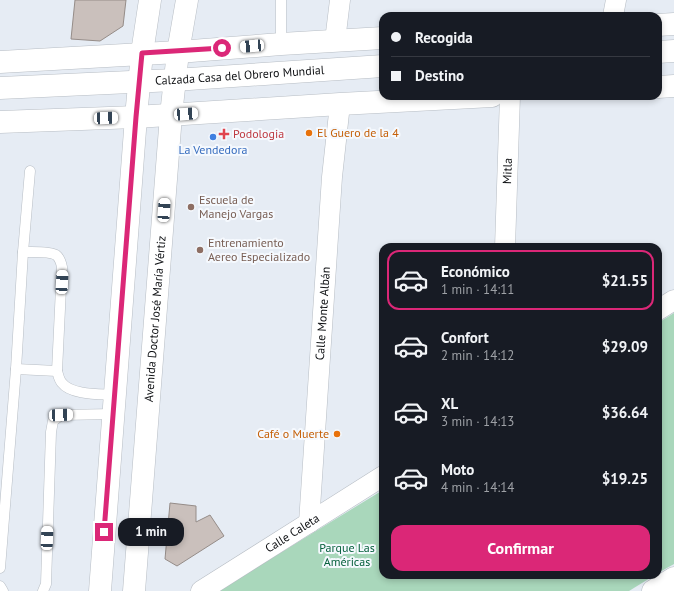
<!DOCTYPE html>
<html lang="es">
<meta charset="utf-8">
<style>
body{margin:0;font-family:"PT Sans",sans-serif;background:#242831;color:#f1f3f6;height:100vh;display:flex;flex-direction:column;font-size:15px;white-space:nowrap}
*{box-sizing:border-box;margin:0}
p{font-size:13px;color:#9ea1a6}
.icon{flex:none;width:22px;height:22px;fill:none;stroke:currentColor;stroke-width:2;stroke-linecap:round;stroke-linejoin:round}
.map{position:relative;flex:1;overflow:hidden}
.panel{position:absolute;left:379px;top:243px;width:283px;height:336px;display:flex;flex-direction:column;background:#171b24;border-radius:12px;box-shadow:0 2px 6px #0003}
.panel>*{flex:none}
.top-card{position:absolute;left:379px;top:12px;width:283px;height:88px;border-radius:12px;box-shadow:0 2px 6px #0003;display:grid;align-content:center;height:88px;padding:0 12px;background:#171b24}
.end{position:absolute;width:18px;height:18px;margin:-9px;border:5px solid #db2777;background:#fff;box-shadow:0 0 0 2px #fff}
.from{border-radius:50%}
.bubble{position:absolute;height:28px;border-radius:12px;background:#171b24;box-shadow:0 2px 6px #0003;font-size:13px;font-weight:800;line-height:28px;text-align:center}
.car{position:absolute;width:12px;height:24px;margin:-12px -6px;border-radius:5px;box-shadow:0 0 3px 1px #0007;background:linear-gradient(#fff 24%,#345 0 40%,#fff 0 76%,#345 0 86%,#fff 0)}
.top-card b{display:flex;align-items:center;gap:14px;height:38px;font-size:15px}
.top-card b+b{border-top:1px solid #363941}
.top-card i{width:10px;height:10px;background:#f1f3f6}
ul{padding:7px 0 0;list-style:none}
li{display:flex;align-items:center;gap:12px;height:60px;margin:0 8px 6px;padding:0 4px;border:2px solid transparent;border-radius:12px}
li div{flex:1}
li b{display:block;font-size:15px}
li em{font-style:normal;font-weight:800}
li.current{border-color:#db2777}
li>.icon{width:36px;height:36px;stroke-width:1.5}
.action{display:flex;gap:8px;margin-top:auto;padding:8px 12px}
.action a{flex:1;height:46px;border-radius:12px;background:#db2777;color:#fff;font-size:16px;font-weight:800;line-height:46px;text-align:center}
.map>svg:first-child{display:block}
.green{fill:#a9d7bb}
.building{fill:#cac0bc;stroke:#958c88}
.lines{fill:none;stroke-linecap:round;stroke-linejoin:round}
.service-casing{stroke:#b7bdc4;stroke-width:11}
.minor-casing{stroke:#b7bdc4;stroke-width:21}
.tertiary-casing{stroke:#b7bdc4;stroke-width:23}
.secondary-casing{stroke:#b7bdc4;stroke-width:23}
.service{stroke:#fff;stroke-width:10}
.minor{stroke:#fff;stroke-width:20}
.tertiary{stroke:#fff;stroke-width:22}
.secondary{stroke:#fff;stroke-width:22}
.route{stroke:#db2777;stroke-width:5}
.food-dot{fill:#e8710a;stroke:#f5f9fe;stroke-width:1.5}
.health-dot{fill:#e0444e;stroke:#f5f9fe;stroke-width:1.5}
.shop-dot{fill:#3f7fe0;stroke:#f5f9fe;stroke-width:1.5}
.education-dot{fill:#8d6e63;stroke:#f5f9fe;stroke-width:1.5}
.labels{text-anchor:middle;stroke-width:4;stroke-linejoin:round;paint-order:stroke}
.street-label{font-size:12px;fill:#0d0f12;stroke:#f5f9fe}
.food-label{font-size:12px;fill:#c56008;stroke:#f5f9fe;text-anchor:start}
.health-label{font-size:12px;fill:#be3a42;stroke:#f5f9fe;text-anchor:start}
.shop-label{font-size:12px;fill:#366cbe;stroke:#f5f9fe}
.education-label{font-size:12px;fill:#785e54;stroke:#f5f9fe;text-anchor:start}
.park-label{font-size:12px;fill:#06603c;stroke:#f5f9fe}
</style>
<div class="map">
<svg width="674" height="591" viewBox="0 0 674 591">
<rect width="100%" height="100%" fill="#e6ecf4"/>
<!-- green -->
<g class="green">
<path d="M674,313V564L658,573V323Z"/>
<path d="M383,490V575H655L629,591H218Z"/>
</g>
<!-- building -->
<g class="building">
<path d="M75,0H126L123,26L100,41L71,39Z"/>
<path d="M170,503L196,506V522L210,515L224,536L177,566L165,559Z"/>
</g>
<g class="lines">
<!-- service casing -->
<g class="service-casing">
<g id="service">
<path d="M281,0V44"/>
<path d="M23,252C31,252 50,251 56,255C60,258 61,262 62,267L57,371C58,374 59,380 62,383C71,395 100,394 114,395"/>
<path d="M16,369L57,371"/>
<path d="M0,568L16,369L23,252L30,171"/>
<path d="M0,586L3,591"/>
<path d="M43,591L46,584L51,432L53,421L61,415L113,414"/>
</g>
</g>
<!-- minor casing -->
<g class="minor-casing">
<g id="minor">
<path d="M613,16L616,0"/>
<path d="M335,41L340,0"/>
<path id="s1" d="M505,247L510,96"/>
<path d="M658,310L674,300"/>
<path id="s2" d="M309,523L332,177L340,104"/>
<path id="s3" d="M201,591L383,476"/>
</g>
</g>
<!-- tertiary casing -->
<g class="tertiary-casing">
<g id="tertiary">
<path d="M658,25L674,24"/>
<path d="M0,62L178,52L281,44L383,38"/>
<path d="M658,87L674,86"/>
<path d="M0,122L136,117L340,104L492,96"/>
<path d="M653,591L674,578"/>
</g>
</g>
<!-- secondary casing -->
<g class="secondary-casing">
<g id="secondary">
<path d="M658,52L674,51"/>
<path id="s4" d="M0,88L174,80L383,66"/>
<path d="M100,591L136,117L142,53L150,0"/>
<path id="s5" d="M134,591L171,115L178,52L187,0"/>
</g>
</g>
<!-- service -->
<use href="#service" class="service"/>
<!-- minor -->
<use href="#minor" class="minor"/>
<!-- tertiary -->
<use href="#tertiary" class="tertiary"/>
<!-- secondary -->
<use href="#secondary" class="secondary"/>
</g>
<g class="lines">
<!-- route -->
<path class="route" d="M104,532L136,117L142,53L222,48"/>
</g>
<!-- markers -->
<g class="food-dot">
<circle cx="309" cy="133" r="4"/>
<circle cx="337" cy="434" r="4"/>
</g>
<path class="health-dot" d="M222 128h4v4h4v4h-4v4h-4v-4h-4v-4h4z"/>
<circle class="shop-dot" cx="213" cy="137" r="4"/>
<g class="education-dot">
<circle cx="191" cy="207" r="4"/>
<circle cx="200" cy="250" r="4"/>
</g>
<g class="labels">
<!-- street labels -->
<g class="street-label">
<text dy="4" stroke="none"><textPath href="#s4" startOffset="240">Calzada Casa del Obrero Mundial</textPath></text>
<text dy="4" stroke="none"><textPath href="#s1" startOffset="76">Mitla</textPath></text>
<text dy="4" stroke="none"><textPath href="#s2" startOffset="210">Calle Monte Albán</textPath></text>
<text dy="4" stroke="none"><textPath href="#s5" startOffset="273">Avenida Doctor José María Vértiz</textPath></text>
<text dy="4" stroke="none"><textPath href="#s3" startOffset="108">Calle Caleta</textPath></text>
</g>
<!-- food labels -->
<g class="food-label">
<text x="317" y="137">El Guero de la 4</text>
<text x="329" y="438" text-anchor="end">Café o Muerte</text>
</g>
<!-- health labels -->
<g class="health-label">
<text x="233" y="138">Podologia</text>
</g>
<!-- shop labels -->
<g class="shop-label">
<text x="213" y="154">La Vendedora</text>
</g>
<!-- education labels -->
<g class="education-label">
<text x="199" y="204">Escuela de<tspan x="199" dy="14">Manejo Vargas</tspan></text>
<text x="208" y="247">Entrenamiento<tspan x="208" dy="14">Aereo Especializado</tspan></text>
</g>
<!-- park labels -->
<g class="park-label">
<text x="347" y="552">Parque Las<tspan x="347" dy="14">Américas</tspan></text>
</g>
</g>
</svg>
<i class="end from" style="left:222px;top:48px"></i>
<i class="end" style="left:104px;top:532px"></i>
<div class="bubble" style="left:118px;top:518px;width:66px">1 min</div>
<i class="car" style="left:252px;top:46px;rotate:265deg"></i>
<i class="car" style="left:186px;top:114px;rotate:86deg"></i>
<i class="car" style="left:106px;top:118px;rotate:88deg"></i>
<i class="car" style="left:164px;top:210px;rotate:4deg"></i>
<i class="car" style="left:62px;top:282px;rotate:3deg"></i>
<i class="car" style="left:61px;top:415px;rotate:88deg"></i>
<i class="car" style="left:47px;top:538px;rotate:2deg"></i>
<div class="top-card">
<b><i class="from"></i>Recogida</b>
<b><i></i>Destino</b>
</div>
<section class="panel">
<ul>
<li class="current"><svg class="icon" aria-label="car" viewBox="0 0 24 24"><path d="M5 17H2v-5l4-1 3-4h7l3 4 3 1v5h-3M9 17h6M6 11h13"/><circle cx="7" cy="17" r="2"/><circle cx="17" cy="17" r="2"/></svg><div><b>Económico</b><p>1 min · 14:11</p></div><em>$21.55</em></li>
<li><svg class="icon" aria-label="car" viewBox="0 0 24 24"><path d="M5 17H2v-5l4-1 3-4h7l3 4 3 1v5h-3M9 17h6M6 11h13"/><circle cx="7" cy="17" r="2"/><circle cx="17" cy="17" r="2"/></svg><div><b>Confort</b><p>2 min · 14:12</p></div><em>$29.09</em></li>
<li><svg class="icon" aria-label="car" viewBox="0 0 24 24"><path d="M5 17H2v-5l4-1 3-4h7l3 4 3 1v5h-3M9 17h6M6 11h13"/><circle cx="7" cy="17" r="2"/><circle cx="17" cy="17" r="2"/></svg><div><b>XL</b><p>3 min · 14:13</p></div><em>$36.64</em></li>
<li><svg class="icon" aria-label="car" viewBox="0 0 24 24"><path d="M5 17H2v-5l4-1 3-4h7l3 4 3 1v5h-3M9 17h6M6 11h13"/><circle cx="7" cy="17" r="2"/><circle cx="17" cy="17" r="2"/></svg><div><b>Moto</b><p>4 min · 14:14</p></div><em>$19.25</em></li>
</ul>
<div class="action"><a>Confirmar</a></div>
</section>
</div>
